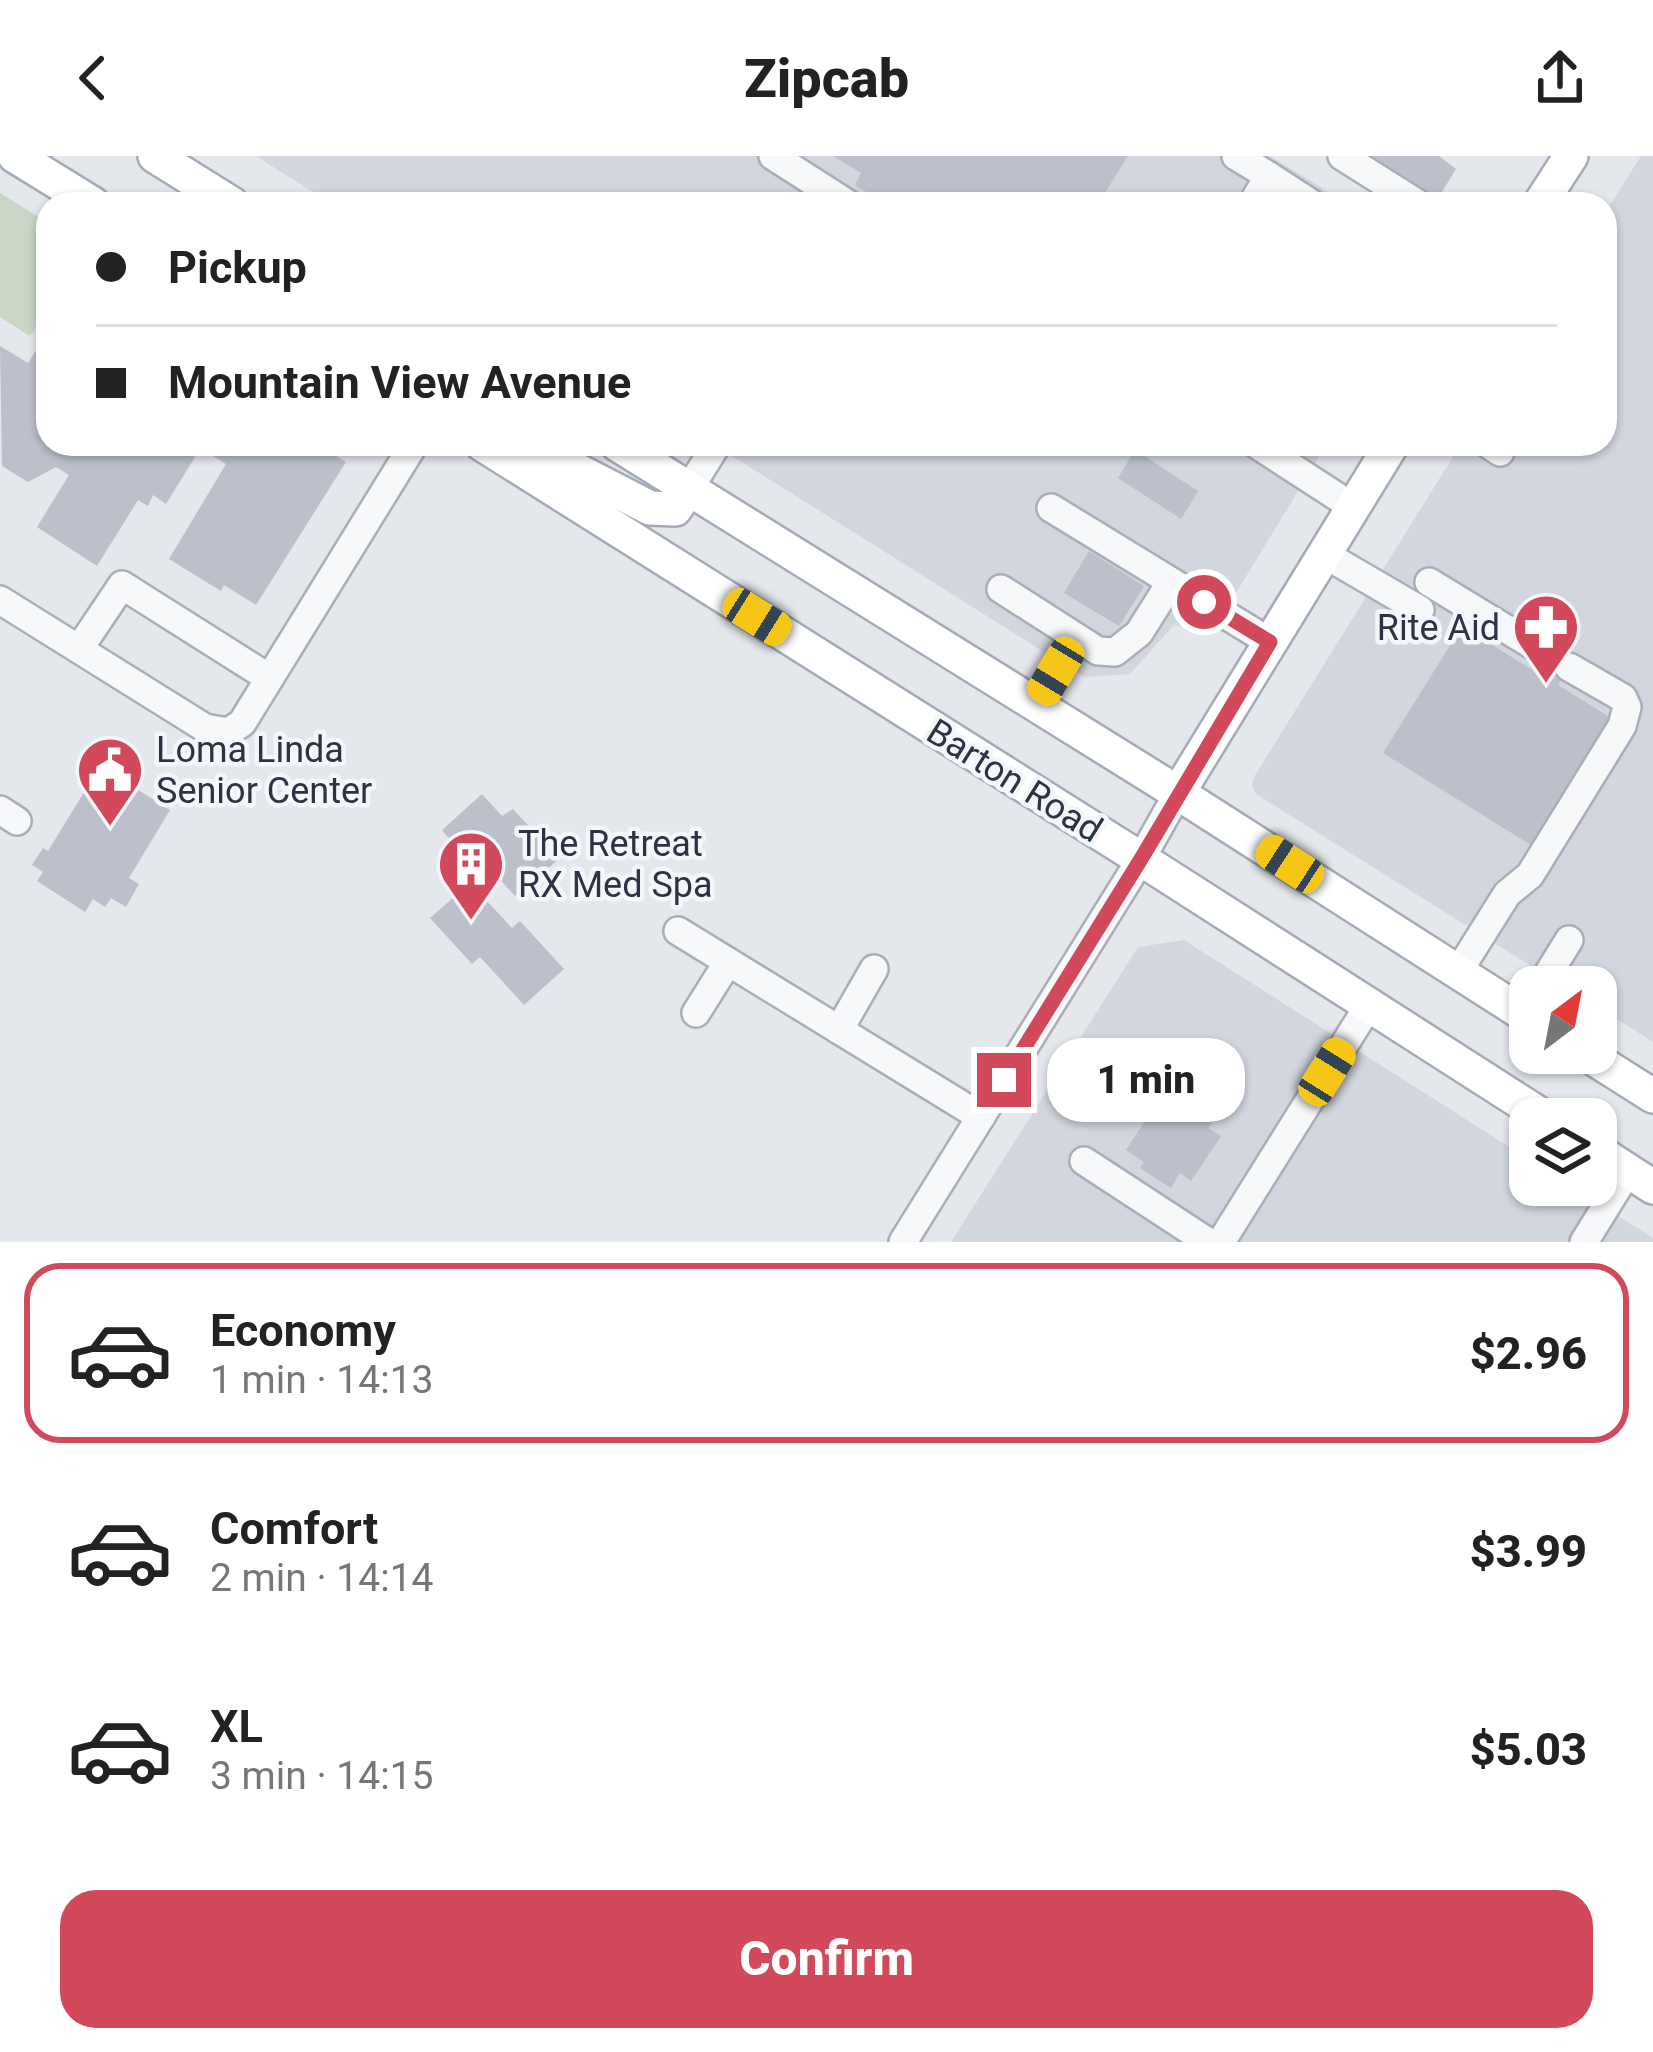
<!DOCTYPE html>
<meta charset="utf-8">
<style>
body{margin:0;font-family:Roboto,sans-serif;background:#f2f2f2;color:#222;height:100vh;display:flex;flex-direction:column;font-size:45px;white-space:nowrap}
*{box-sizing:border-box;margin:0}
p{font-size:39px;color:#767676}
.icon{flex:none;width:66px;height:66px;fill:none;stroke:currentColor;stroke-width:2;stroke-linecap:round;stroke-linejoin:round}
.map{position:relative;height:1086px;overflow:hidden}
.side{display:flex;flex-direction:column;background:#fff;flex:1}
.side>*{flex:none}
.top-card{position:absolute;left:36px;top:36px;width:1581px;height:264px;border-radius:36px;box-shadow:0 3px 9px #0004;display:grid;align-content:center;height:264px;padding:0 60px;background:#fff}
.needle{width:78px;rotate:32deg}
.buttons{position:absolute;left:1509px;top:810px;display:grid;gap:24px}
.buttons a{display:grid;place-items:center;width:108px;height:108px;border-radius:24px;background:#fff;box-shadow:0 3px 9px #0004;font-size:60px}
.end{position:absolute;width:54px;height:54px;margin:-27px;border:15px solid #d1495b;background:#fff;box-shadow:0 0 0 6px #fff}
.from{border-radius:50%}
.bubble{position:absolute;height:84px;border-radius:36px;background:#fff;box-shadow:0 3px 9px #0004;font-size:39px;font-weight:800;line-height:84px;text-align:center}
.car{position:absolute;width:36px;height:72px;margin:-36px -18px;border-radius:15px;box-shadow:0 0 9px 3px #0007;background:linear-gradient(#f5c518 24%,#345 0 40%,#f5c518 0 76%,#345 0 86%,#f5c518 0)}
.top-card b{display:flex;align-items:center;gap:42px;height:114px;font-size:45px}
.top-card b+b{border-top:3px solid #e0e0e0}
.top-card i{width:30px;height:30px;background:#222}
ul{padding:21px 0 0;list-style:none}
li{display:flex;align-items:center;gap:36px;height:180px;margin:0 24px 18px;padding:0 36px;border:6px solid transparent;border-radius:36px}
li div{flex:1}
li b{display:block;font-size:45px}
li em{font-style:normal;font-weight:800}
li.current{border-color:#d1495b}
li>.icon{width:108px;height:108px;stroke-width:1.5}
.button{display:flex;gap:24px;margin-top:auto;padding:24px 60px}
.button a{flex:1;height:138px;border-radius:36px;background:#d1495b;color:#fff;font-size:48px;font-weight:800;line-height:138px;text-align:center}
header{display:flex;justify-content:space-between;align-items:center;height:156px;padding:0 60px;background:#fff;font-size:54px;font-weight:800}
.map>svg:first-child{display:block}
.built{fill:#d2d6de}
.green{fill:#c9d6c5}
.building{fill:#bbc0ca}
.lines{fill:none;stroke-linecap:round;stroke-linejoin:round}
.minor-casing{stroke:#a9aeb7;stroke-width:32}
.major-casing{stroke:#a3abb8;stroke-width:38}
.minor{stroke:#f7f8fa;stroke-width:27}
.major{stroke:#fff;stroke-width:33}
.route{stroke:#d1495b;stroke-width:15}
.labels{text-anchor:middle;stroke-width:9;stroke-linejoin:round;paint-order:stroke}
.poi-label{font-size:36px;fill:#2b3445;stroke:#f4f6f9;text-anchor:start}
.street-label{font-size:36px;fill:#2b3445;stroke:#f4f6f9}
</style>
<header><svg class="icon" aria-label="back" viewBox="0 0 24 24"><path d="M15 5l-7 7 7 7"/></svg>Zipcab<svg class="icon" aria-label="share" viewBox="0 0 24 24"><path d="M12 15V3M7 8l5-5 5 5M5 13v7h14v-7"/></svg></header>
<div class="map">
<svg width="1653" height="1086" viewBox="0 0 1653 1086">
<rect width="100%" height="100%" fill="#e4e7ec"/>
<!-- built -->
<g class="built">
<path d="M256,0H1270L1348,48H332Z"/>
<path d="M1641,0H1653V886L1596,850V831H1565L1256,638L1252,630L1254,621L1461,288H1605V57Z"/>
<path d="M713,288H1327L1212,476L1174,469L1130,518L1084,521Z"/>
<path d="M1184,784L1530,1004V1029H1569L1653,1082V1086H951L1138,791Z"/>
</g>
<!-- green -->
<path class="green" d="M0,37L48,67V151L30,180L0,161Z"/>
<!-- building -->
<g class="building">
<path d="M833,0H1128L1098,48H885L855,29L861,17Z"/>
<path d="M1360,0H1439L1456,13L1435,47Z"/>
<path d="M40,188L48,193V288H174L195,301L166,348L153,339L148,350L138,344L97,410L37,371L69,319L56,311L28,326L2,310L0,190L28,207Z"/>
<path d="M203,288H318L346,306L256,449L224,429L221,435L169,403L226,308L200,292Z"/>
<path d="M1135,294L1198,335L1181,363L1118,322Z"/>
<path d="M1089,395L1144,430L1119,470L1064,437Z"/>
<path d="M1462,470L1542,520L1558,494L1574,504L1558,529L1611,562L1531,689L1383,597Z"/>
<path d="M100,610L170,654L129,722L139,728L126,751L111,742L105,751L93,743L85,756L37,725L43,716L32,709L43,692L48,695Z"/>
<path d="M482,638L502,660L513,653L559,703L515,740L473,694L465,702L442,674Z"/>
<path d="M470,727L512,772L520,765L564,813L524,849L480,801L472,808L430,762Z"/>
<path d="M1180,931L1219,956L1208,972L1221,980L1191,1025L1180,1017L1171,1032L1140,1012L1144,1006L1126,994L1162,939L1171,944Z"/>
</g>
<g class="lines">
<!-- minor casing -->
<g class="minor-casing">
<g id="minor">
<path d="M773,0L848,48"/>
<path d="M1236,0L1269,20"/>
<path d="M1342,0L1418,48"/>
<path d="M1252,48L1269,20L1312,48"/>
<path d="M1256,288L1353,351"/>
<path d="M1488,288L1500,296"/>
<path d="M689,333L717,288"/>
<path d="M1051,352L1270,486"/>
<path d="M1324,398L1420,454"/>
<path d="M1429,426L1554,502"/>
<path d="M1001,433L1098,495L1115,496L1139,477L1171,426"/>
<path d="M0,444L205,572L228,576L242,567L414,288"/>
<path d="M79,493L122,429L269,522"/>
<path d="M1036,549L1076,482"/>
<path d="M0,654L17,665"/>
<path d="M678,775L981,961"/>
<path d="M1458,816L1507,738L1530,719L1622,570L1627,551L1623,542L1569,511"/>
<path d="M1540,831L1569,784"/>
<path d="M696,857L728,806"/>
<path d="M839,874L874,813"/>
<path d="M1084,1005L1208,1086"/>
<path d="M903,1086L1141,703L1178,637"/>
<path d="M1221,1086L1369,849"/>
<path d="M1584,1086L1628,1015"/>
</g>
</g>
<!-- major casing -->
<g class="major-casing">
<g id="major">
<path d="M15,0L93,48"/>
<path d="M155,0L232,48"/>
<path d="M1540,48L1571,0"/>
<path d="M482,288L1141,703L1547,963"/>
<path d="M526,288L650,352L675,353L689,333"/>
<path d="M617,288L1178,637L1530,862"/>
<path d="M1178,637L1392,288"/>
<path d="M1585,897L1653,940"/>
<path d="M1596,994L1653,1031"/>
</g>
</g>
<!-- minor -->
<use href="#minor" class="minor"/>
<!-- major -->
<use href="#major" class="major"/>
</g>
<g class="lines">
<!-- route -->
<path class="route" d="M1004,924L1141,703L1270,486L1204,446"/>
</g>
<!-- icons -->
<defs>
<g id="pharmacy-pin" transform="scale(3.45)"><path d="M0 17L-7.5 6A9.5 9.5 0 1 1 7.5 6Z" fill="#d1495b" stroke="#f4f6f9"/><path d="M-2-6h4v4h4v4h-4v4h-4v-4h-4v-4h4Z" fill="#fff"/></g>
<g id="civic-pin" transform="scale(3.45)"><path d="M0 17L-7.5 6A9.5 9.5 0 1 1 7.5 6Z" fill="#d1495b" stroke="#f4f6f9"/><path d="M-.6-6.5H3V-4.5H.6V-3L4-1V1h2V6H-6V1h2V-1L-.6-3ZM-1.2 2.5V6h2.4V2.5Z" fill="#fff"/></g>
<g id="building-pin" transform="scale(3.45)"><path d="M0 17L-7.5 6A9.5 9.5 0 1 1 7.5 6Z" fill="#d1495b" stroke="#f4f6f9"/><path d="M-4-6H4V6H1V3H-1V6H-4ZM-2.5-4.3h1.7v1.8h-1.7ZM.8-4.3h1.7v1.8H.8ZM-2.5-1h1.7V.8h-1.7ZM.8-1h1.7V.8H.8Z" fill="#fff"/></g>
</defs>
<g fill-rule="evenodd">
<use href="#pharmacy-pin" x="1546" y="471"/>
<use href="#civic-pin" x="110" y="614"/>
<use href="#building-pin" x="471" y="708"/>
</g>
<g class="labels">
<!-- poi labels -->
<g class="poi-label">
<text x="1500" y="484" text-anchor="end">Rite Aid</text>
<text x="156" y="606">Loma Linda<tspan x="156" dy="41">Senior Center</tspan></text>
<text x="518" y="700">The Retreat<tspan x="518" dy="41">RX Med Spa</tspan></text>
</g>
<!-- street labels -->
<g class="street-label">
<text transform="translate(1015 624) rotate(32)" y="13">Barton Road</text>
</g>
</g>
</svg>
<div class="buttons">
<a><svg class="needle" viewBox="-14 -14 28 28"><path d="M0-13l5 13h-10z" fill="#e53935"/><path d="M0 13l5-13h-10z" fill="#767676"/></svg></a>
<a><svg class="icon" aria-label="layers" viewBox="0 0 24 24"><path d="M12 4l9 5-9 5-9-5zM3 14l9 5 9-5"/></svg></a>
</div>
<i class="end from" style="left:1204px;top:446px"></i>
<i class="end" style="left:1004px;top:924px"></i>
<div class="bubble" style="left:1047px;top:882px;width:198px">1 min</div>
<i class="car" style="left:757px;top:461px;rotate:122deg"></i>
<i class="car" style="left:1056px;top:515px;rotate:211deg"></i>
<i class="car" style="left:1290px;top:708px;rotate:303deg"></i>
<i class="car" style="left:1327px;top:916px;rotate:32deg"></i>
<div class="top-card">
<b><i class="from"></i>Pickup</b>
<b><i></i>Mountain View Avenue</b>
</div>
</div>
<section class="side">
<ul>
<li class="current"><svg class="icon" aria-label="car" viewBox="0 0 24 24"><path d="M5 17H2v-5l4-1 3-4h7l3 4 3 1v5h-3M9 17h6M6 11h13"/><circle cx="7" cy="17" r="2"/><circle cx="17" cy="17" r="2"/></svg><div><b>Economy</b><p>1 min · 14:13</p></div><em>$2.96</em></li>
<li><svg class="icon" aria-label="car" viewBox="0 0 24 24"><path d="M5 17H2v-5l4-1 3-4h7l3 4 3 1v5h-3M9 17h6M6 11h13"/><circle cx="7" cy="17" r="2"/><circle cx="17" cy="17" r="2"/></svg><div><b>Comfort</b><p>2 min · 14:14</p></div><em>$3.99</em></li>
<li><svg class="icon" aria-label="car" viewBox="0 0 24 24"><path d="M5 17H2v-5l4-1 3-4h7l3 4 3 1v5h-3M9 17h6M6 11h13"/><circle cx="7" cy="17" r="2"/><circle cx="17" cy="17" r="2"/></svg><div><b>XL</b><p>3 min · 14:15</p></div><em>$5.03</em></li>
</ul>
<div class="button"><a>Confirm</a></div>
</section>
